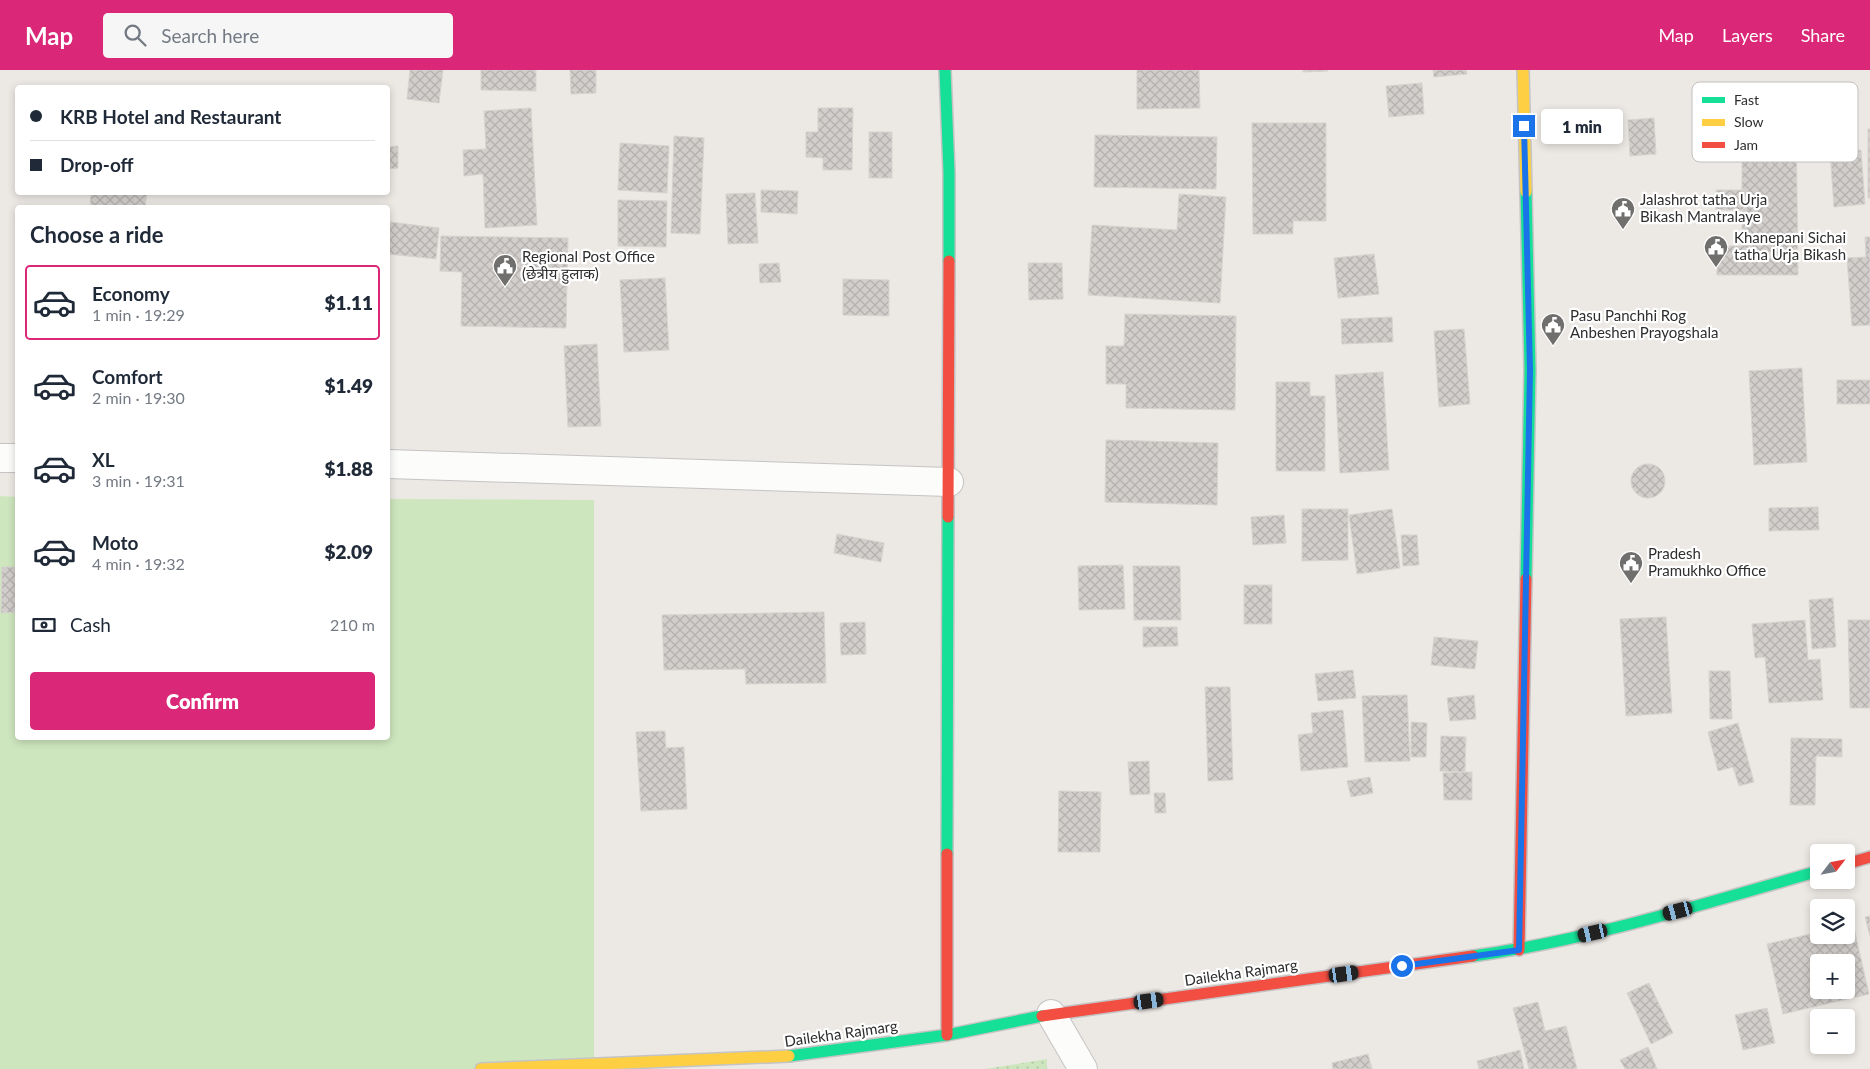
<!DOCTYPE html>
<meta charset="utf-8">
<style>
body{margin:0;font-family:Lato,"Noto Sans Devanagari",sans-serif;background:#f6f6f7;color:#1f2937;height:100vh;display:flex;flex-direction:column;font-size:19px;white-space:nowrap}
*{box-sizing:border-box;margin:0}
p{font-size:16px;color:#747a83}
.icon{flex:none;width:28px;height:28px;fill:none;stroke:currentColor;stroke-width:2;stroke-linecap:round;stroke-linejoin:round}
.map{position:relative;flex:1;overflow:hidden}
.panel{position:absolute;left:15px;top:135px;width:375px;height:535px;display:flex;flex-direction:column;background:#fff;border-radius:5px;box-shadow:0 2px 8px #0003}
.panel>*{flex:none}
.guide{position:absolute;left:15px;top:15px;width:375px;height:110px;border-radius:5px;box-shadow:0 2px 8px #0003;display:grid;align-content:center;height:110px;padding:0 15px;background:#fff}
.needle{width:32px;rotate:58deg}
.fabs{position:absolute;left:1810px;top:774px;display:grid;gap:10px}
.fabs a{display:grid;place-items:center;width:45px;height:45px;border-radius:5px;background:#fff;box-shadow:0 2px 8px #0003;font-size:25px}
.end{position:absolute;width:22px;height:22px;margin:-11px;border:6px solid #1a73e8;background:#fff;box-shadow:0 0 0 2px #fff}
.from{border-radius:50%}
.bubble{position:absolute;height:35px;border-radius:5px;background:#fff;box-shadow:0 2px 8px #0003;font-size:16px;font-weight:800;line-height:35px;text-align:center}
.car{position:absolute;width:15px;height:30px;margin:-15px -8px;border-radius:6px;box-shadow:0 0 4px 1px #0007;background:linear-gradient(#222 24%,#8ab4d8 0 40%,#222 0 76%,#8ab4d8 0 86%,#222 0)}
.guide b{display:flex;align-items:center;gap:18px;height:48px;font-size:19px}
.guide b+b{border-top:1px solid #e0e1e3}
.guide i{width:12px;height:12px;background:#1f2937}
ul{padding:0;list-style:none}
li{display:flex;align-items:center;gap:15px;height:75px;margin:0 10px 8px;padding:0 5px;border:2px solid transparent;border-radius:5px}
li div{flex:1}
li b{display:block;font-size:19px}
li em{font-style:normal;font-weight:800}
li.selected{border-color:#db2777}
li>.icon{width:45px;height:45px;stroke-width:1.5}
h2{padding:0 15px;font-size:22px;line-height:60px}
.pay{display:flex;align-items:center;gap:12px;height:55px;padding:0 15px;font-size:19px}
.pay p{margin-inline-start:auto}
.action{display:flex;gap:10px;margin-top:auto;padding:10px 15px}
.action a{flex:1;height:58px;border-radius:5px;background:#db2777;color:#fff;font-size:20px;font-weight:800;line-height:58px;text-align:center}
header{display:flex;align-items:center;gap:30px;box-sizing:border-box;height:70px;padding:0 25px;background:#db2777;color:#fff}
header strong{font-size:24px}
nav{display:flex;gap:28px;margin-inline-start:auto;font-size:18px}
.search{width:350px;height:45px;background:#f6f6f7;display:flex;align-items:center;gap:12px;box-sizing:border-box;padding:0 18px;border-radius:5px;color:#747a83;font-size:19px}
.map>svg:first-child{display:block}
.grass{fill:#cee6be}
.park{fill:url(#park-dots)}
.building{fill:url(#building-cross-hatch);stroke:#d7d4d0;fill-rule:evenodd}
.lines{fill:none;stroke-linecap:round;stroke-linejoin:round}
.street-casing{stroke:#c5c4c5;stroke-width:30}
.fast-casing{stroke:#c5c4c5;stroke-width:14}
.slow-casing{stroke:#c5c4c5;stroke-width:14}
.jam-casing{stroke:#c5c4c5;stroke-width:14}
.street{stroke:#fcfcfb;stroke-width:28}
.fast{stroke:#16e098;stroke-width:11}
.slow{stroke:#ffcf43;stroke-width:11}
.jam{stroke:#f24e42;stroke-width:11}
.route{stroke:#1a73e8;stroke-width:6}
.labels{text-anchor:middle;stroke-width:4.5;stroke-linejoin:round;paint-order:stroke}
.poi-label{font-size:15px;fill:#2e2e2e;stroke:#fff;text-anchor:start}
.street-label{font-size:15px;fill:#2e2e2e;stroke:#fff}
.key{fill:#fff;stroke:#c0c0c0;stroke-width:1}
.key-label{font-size:14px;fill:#2e2e2e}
</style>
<header>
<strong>Map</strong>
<div class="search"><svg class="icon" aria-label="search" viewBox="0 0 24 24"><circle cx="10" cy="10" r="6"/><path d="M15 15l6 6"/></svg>Search here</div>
<nav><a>Map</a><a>Layers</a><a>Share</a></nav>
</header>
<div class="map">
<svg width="1870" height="999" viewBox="0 0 1870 999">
<defs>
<pattern id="park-dots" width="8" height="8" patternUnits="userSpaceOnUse" patternTransform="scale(1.25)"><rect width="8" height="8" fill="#cee6be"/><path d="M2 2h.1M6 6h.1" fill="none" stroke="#b1c6a4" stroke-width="1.8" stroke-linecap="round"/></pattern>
<pattern id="building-cross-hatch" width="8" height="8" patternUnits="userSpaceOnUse" patternTransform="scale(1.25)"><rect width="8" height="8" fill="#d1cecb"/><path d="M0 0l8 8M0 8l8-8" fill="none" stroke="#b4b1af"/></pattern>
</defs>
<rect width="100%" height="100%" fill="#ece8e4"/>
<!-- grass -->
<path class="grass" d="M0,426L17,427L18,668H388V429L594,430V999H0Z"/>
<!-- park -->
<path class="park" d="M1047,989V999H985Z"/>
<!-- building -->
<g class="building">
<path d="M410,0H443L439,33L407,29Z"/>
<path d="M481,0H536V21L481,20Z"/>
<path d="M570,0H596V23L571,24Z"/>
<path d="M1137,0H1199L1200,38L1137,39Z"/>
<path d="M1303,0H1328V1L1303,2Z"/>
<path d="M1433,0H1466L1467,4L1434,7Z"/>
<path d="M1422,13L1424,44L1389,47L1386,16Z"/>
<path d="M531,38L537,155L485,158L483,104L464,106L463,80L486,79L484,41Z"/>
<path d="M818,38H853L852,100H823V88L806,87V62H818Z"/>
<path d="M1796,40L1798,205H1717V176H1742V140H1716V120H1742V88H1713V50H1735L1742,41Z"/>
<path d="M1654,48L1656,84L1630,86L1628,50Z"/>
<path d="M1252,53H1326V151H1293V164H1253Z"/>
<rect x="1868" y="59" width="2" height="69"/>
<rect x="869" y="62" width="23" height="46"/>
<path d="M1095,65L1217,67L1216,119L1094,117Z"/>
<path d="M674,66L704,68L700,164L671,163Z"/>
<path d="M620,73L669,76L667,123L618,120Z"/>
<path d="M398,76V98L388,99V77Z"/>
<path d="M1861,80L1865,134L1834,137L1830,82Z"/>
<path d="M761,120L798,121L797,144L761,142Z"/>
<path d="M91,122H147L145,138H90Z"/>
<path d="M755,123L758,173L728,174L726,124Z"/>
<path d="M1179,124L1226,127L1220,233L1088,225L1092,155L1177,160Z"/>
<path d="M618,130L667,131L666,177L618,176Z"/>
<path d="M390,152L439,158L436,189L388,184Z"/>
<path d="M441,166L568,168L566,258L461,256L462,202L440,201Z"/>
<path d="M1865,167H1870V255L1852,256L1847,188L1866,187Z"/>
<path d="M1374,184L1379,224L1338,228L1334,188Z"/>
<path d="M779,193L781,212L760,213L759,194Z"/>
<path d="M1028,193H1062L1063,229L1029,230Z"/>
<path d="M665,208L669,280L624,282L620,210Z"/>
<path d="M843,209L889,210V246L843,245Z"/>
<path d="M1125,244L1236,246L1235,340L1126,338V314H1106V276H1124Z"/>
<path d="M1392,247L1393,272L1342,274L1341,249Z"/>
<path d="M1464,259L1470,334L1439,337L1434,261Z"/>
<path d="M597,274L601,356L568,357L564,276Z"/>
<path d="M1802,298L1807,392L1754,395L1749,301Z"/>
<path d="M1383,302L1389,400L1340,403L1335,305Z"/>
<rect x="1837" y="310" width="33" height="24"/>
<path d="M1276,312H1310V326H1325V401H1276Z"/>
<path d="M1106,370L1218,373L1217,435L1105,432Z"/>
<circle cx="1648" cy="411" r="17"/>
<path d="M1818,437L1819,460L1769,461V438Z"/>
<path d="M1302,439H1348V490L1302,491Z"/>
<path d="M1392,439L1400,498L1357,504L1349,445Z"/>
<path d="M1284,445L1286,473L1253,475L1251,447Z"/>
<path d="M837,464L884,473L881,492L834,483Z"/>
<path d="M1401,465H1417L1419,495L1403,496Z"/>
<path d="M1123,495L1125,539L1079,540L1078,496Z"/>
<path d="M1133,496H1180L1181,550H1134Z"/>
<path d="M2,497H18V542L1,543Z"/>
<rect x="1244" y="515" width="28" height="39"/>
<path d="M1833,528L1836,577L1812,579L1809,530Z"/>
<path d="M824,542L826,613L746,614L745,599L664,600L662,545Z"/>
<path d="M1666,547L1672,643L1626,646L1620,549Z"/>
<path d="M1805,550L1808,590L1820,589L1823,630L1769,633L1765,587L1755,588L1752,554Z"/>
<path d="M1848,550H1870V638H1850Z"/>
<path d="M865,552L866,584L841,585L840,553Z"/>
<path d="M1143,557H1177L1178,576L1143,577Z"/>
<path d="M1434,567L1478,571L1475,599L1431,595Z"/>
<path d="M1353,600L1356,628L1318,631L1315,604Z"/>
<path d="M1709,601H1730L1732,649H1710Z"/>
<path d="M1205,617H1230L1233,710L1208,711Z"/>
<path d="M1407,625L1410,691L1365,692L1362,626Z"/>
<path d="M1474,625L1476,649L1450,651L1447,628Z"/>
<path d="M1343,640L1348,697L1301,701L1298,665L1313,663L1311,643Z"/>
<path d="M1411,652L1427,653L1426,687H1411Z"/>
<path d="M1738,653L1754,712L1739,716L1733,697L1718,701L1708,662Z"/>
<path d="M665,661L666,678L684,677L687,739L641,741L636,662Z"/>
<path d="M1441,666L1466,667L1465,702L1440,701Z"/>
<path d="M1791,668L1842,669V687L1816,686L1815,735H1790Z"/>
<path d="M1149,691L1150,724L1130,725L1128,692Z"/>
<path d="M1472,702V730H1444L1443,703Z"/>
<path d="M1370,707L1373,723L1351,727L1347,711Z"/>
<path d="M1059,721L1101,722L1100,782H1058Z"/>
<path d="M1154,723H1165L1166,743H1155Z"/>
<path d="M1870,846V866L1865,847Z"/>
<path d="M1853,854L1869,924L1783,944L1767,874L1819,862V865H1846V856ZM1819,892H1846V920H1819Z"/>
<path d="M1649,913L1673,963L1651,974L1627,923Z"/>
<path d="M1538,932L1545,961L1566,956L1577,999H1529L1513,938Z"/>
<path d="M1767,938L1775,973L1743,980L1735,945Z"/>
<path d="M1648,977L1657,999H1625L1620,990Z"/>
<path d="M1520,980L1524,999H1479L1477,991Z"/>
<path d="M1368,984L1372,999H1333L1332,993Z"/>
</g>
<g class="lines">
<!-- street casing -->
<g class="street-casing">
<g id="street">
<path d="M0,388H18"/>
<path d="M388,394L949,412"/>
<path d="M1051,944L1083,999"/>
</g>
</g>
<!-- fast casing -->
<g class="fast-casing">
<g id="fast">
<path d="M945,0L949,102V191"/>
<path d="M1526,122L1530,300L1526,509"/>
<path d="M947,784L948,447"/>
<path d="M1473,886C1591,870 1705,833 1819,801"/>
<path d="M789,986L947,965L1042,946"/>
</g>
</g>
<!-- slow casing -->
<g class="slow-casing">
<g id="slow">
<path d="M1523,0L1526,122"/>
<path d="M481,999L789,986"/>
</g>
</g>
<!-- jam casing -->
<g class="jam-casing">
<g id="jam">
<path d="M948,447L949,191"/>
<path d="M1846,794L1870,787"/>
<path d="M1519,880L1526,509"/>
<path d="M1042,946L1473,886"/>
<path d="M947,965V784"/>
</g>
</g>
<!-- street -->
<use href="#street" class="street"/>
<!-- fast -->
<use href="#fast" class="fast"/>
<!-- slow -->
<use href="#slow" class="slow"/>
<!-- jam -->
<use href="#jam" class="jam"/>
</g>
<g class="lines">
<!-- route -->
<path class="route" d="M1402,896L1519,880L1530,300L1524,56"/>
</g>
<!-- icons -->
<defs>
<g id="civic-pin" transform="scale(1.25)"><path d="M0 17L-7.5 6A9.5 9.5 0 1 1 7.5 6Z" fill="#706f6e" stroke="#fff"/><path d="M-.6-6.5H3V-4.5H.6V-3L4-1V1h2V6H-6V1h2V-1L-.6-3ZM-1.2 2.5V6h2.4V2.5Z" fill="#fff"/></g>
</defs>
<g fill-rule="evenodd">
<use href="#civic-pin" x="1623" y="139"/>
<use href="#civic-pin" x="1716" y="177"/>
<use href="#civic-pin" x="505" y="196"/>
<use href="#civic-pin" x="1553" y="255"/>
<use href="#civic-pin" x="1631" y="493"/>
</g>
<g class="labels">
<!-- poi labels -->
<g class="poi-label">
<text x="1640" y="135">Jalashrot tatha Urja<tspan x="1640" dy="17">Bikash Mantralaye</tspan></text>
<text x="1734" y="173">Khanepani Sichai<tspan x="1734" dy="17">tatha Urja Bikash</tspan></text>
<text x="522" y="192">Regional Post Office<tspan x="522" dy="17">(छेत्रीय हुलाक)</tspan></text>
<text x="1570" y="251">Pasu Panchhi Rog<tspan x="1570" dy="17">Anbeshen Prayogshala</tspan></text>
<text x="1648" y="489">Pradesh<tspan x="1648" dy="17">Pramukhko Office</tspan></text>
</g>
<!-- street labels -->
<g class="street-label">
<text transform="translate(1241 903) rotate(-8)" y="5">Dailekha Rajmarg</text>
<text transform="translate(841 964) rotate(-8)" y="5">Dailekha Rajmarg</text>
</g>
</g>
<!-- legend -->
<rect x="1692" y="12" width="166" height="80" rx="8" class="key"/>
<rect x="1702" y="27" width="23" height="6" fill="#16e098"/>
<rect x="1702" y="49" width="23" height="7" fill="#ffcf43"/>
<rect x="1702" y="72" width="23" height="6" fill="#f24e42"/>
<g class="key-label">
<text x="1734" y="35">Fast</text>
<text x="1734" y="57">Slow</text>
<text x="1734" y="80">Jam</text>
</g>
</svg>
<div class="fabs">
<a><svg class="needle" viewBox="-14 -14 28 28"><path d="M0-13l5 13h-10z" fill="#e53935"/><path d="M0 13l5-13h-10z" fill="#747a83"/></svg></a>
<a><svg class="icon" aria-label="layers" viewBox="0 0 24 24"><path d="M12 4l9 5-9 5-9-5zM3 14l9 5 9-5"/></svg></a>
<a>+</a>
<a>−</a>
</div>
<i class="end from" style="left:1402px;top:896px"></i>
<i class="end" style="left:1524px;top:56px"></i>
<div class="bubble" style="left:1541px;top:39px;width:82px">1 min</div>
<i class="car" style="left:1678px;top:841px;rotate:255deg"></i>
<i class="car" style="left:1593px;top:863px;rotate:257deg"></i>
<i class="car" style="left:1344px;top:904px;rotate:82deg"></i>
<i class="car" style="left:1149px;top:931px;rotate:82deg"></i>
<div class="guide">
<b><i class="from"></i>KRB Hotel and Restaurant</b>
<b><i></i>Drop-off</b>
</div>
<section class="panel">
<h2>Choose a ride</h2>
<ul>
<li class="selected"><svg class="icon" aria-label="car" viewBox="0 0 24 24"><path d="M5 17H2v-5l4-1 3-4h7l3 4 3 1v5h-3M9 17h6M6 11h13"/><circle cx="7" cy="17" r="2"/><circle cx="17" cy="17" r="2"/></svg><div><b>Economy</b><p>1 min · 19:29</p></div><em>$1.11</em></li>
<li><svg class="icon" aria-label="car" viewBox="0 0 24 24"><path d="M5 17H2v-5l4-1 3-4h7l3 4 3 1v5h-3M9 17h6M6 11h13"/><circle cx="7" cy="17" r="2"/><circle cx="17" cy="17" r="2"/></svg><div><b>Comfort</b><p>2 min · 19:30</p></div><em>$1.49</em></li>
<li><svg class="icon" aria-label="car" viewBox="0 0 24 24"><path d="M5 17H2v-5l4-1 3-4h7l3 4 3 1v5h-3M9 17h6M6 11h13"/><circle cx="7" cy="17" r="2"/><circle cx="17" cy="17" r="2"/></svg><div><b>XL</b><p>3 min · 19:31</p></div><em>$1.88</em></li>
<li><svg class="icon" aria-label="car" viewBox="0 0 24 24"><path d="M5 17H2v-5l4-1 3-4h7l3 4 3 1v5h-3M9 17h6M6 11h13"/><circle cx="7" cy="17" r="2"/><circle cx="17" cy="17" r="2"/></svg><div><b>Moto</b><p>4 min · 19:32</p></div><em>$2.09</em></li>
</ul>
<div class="pay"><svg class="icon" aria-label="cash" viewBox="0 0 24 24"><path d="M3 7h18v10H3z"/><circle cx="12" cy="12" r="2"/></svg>Cash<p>210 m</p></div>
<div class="action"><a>Confirm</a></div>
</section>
</div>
